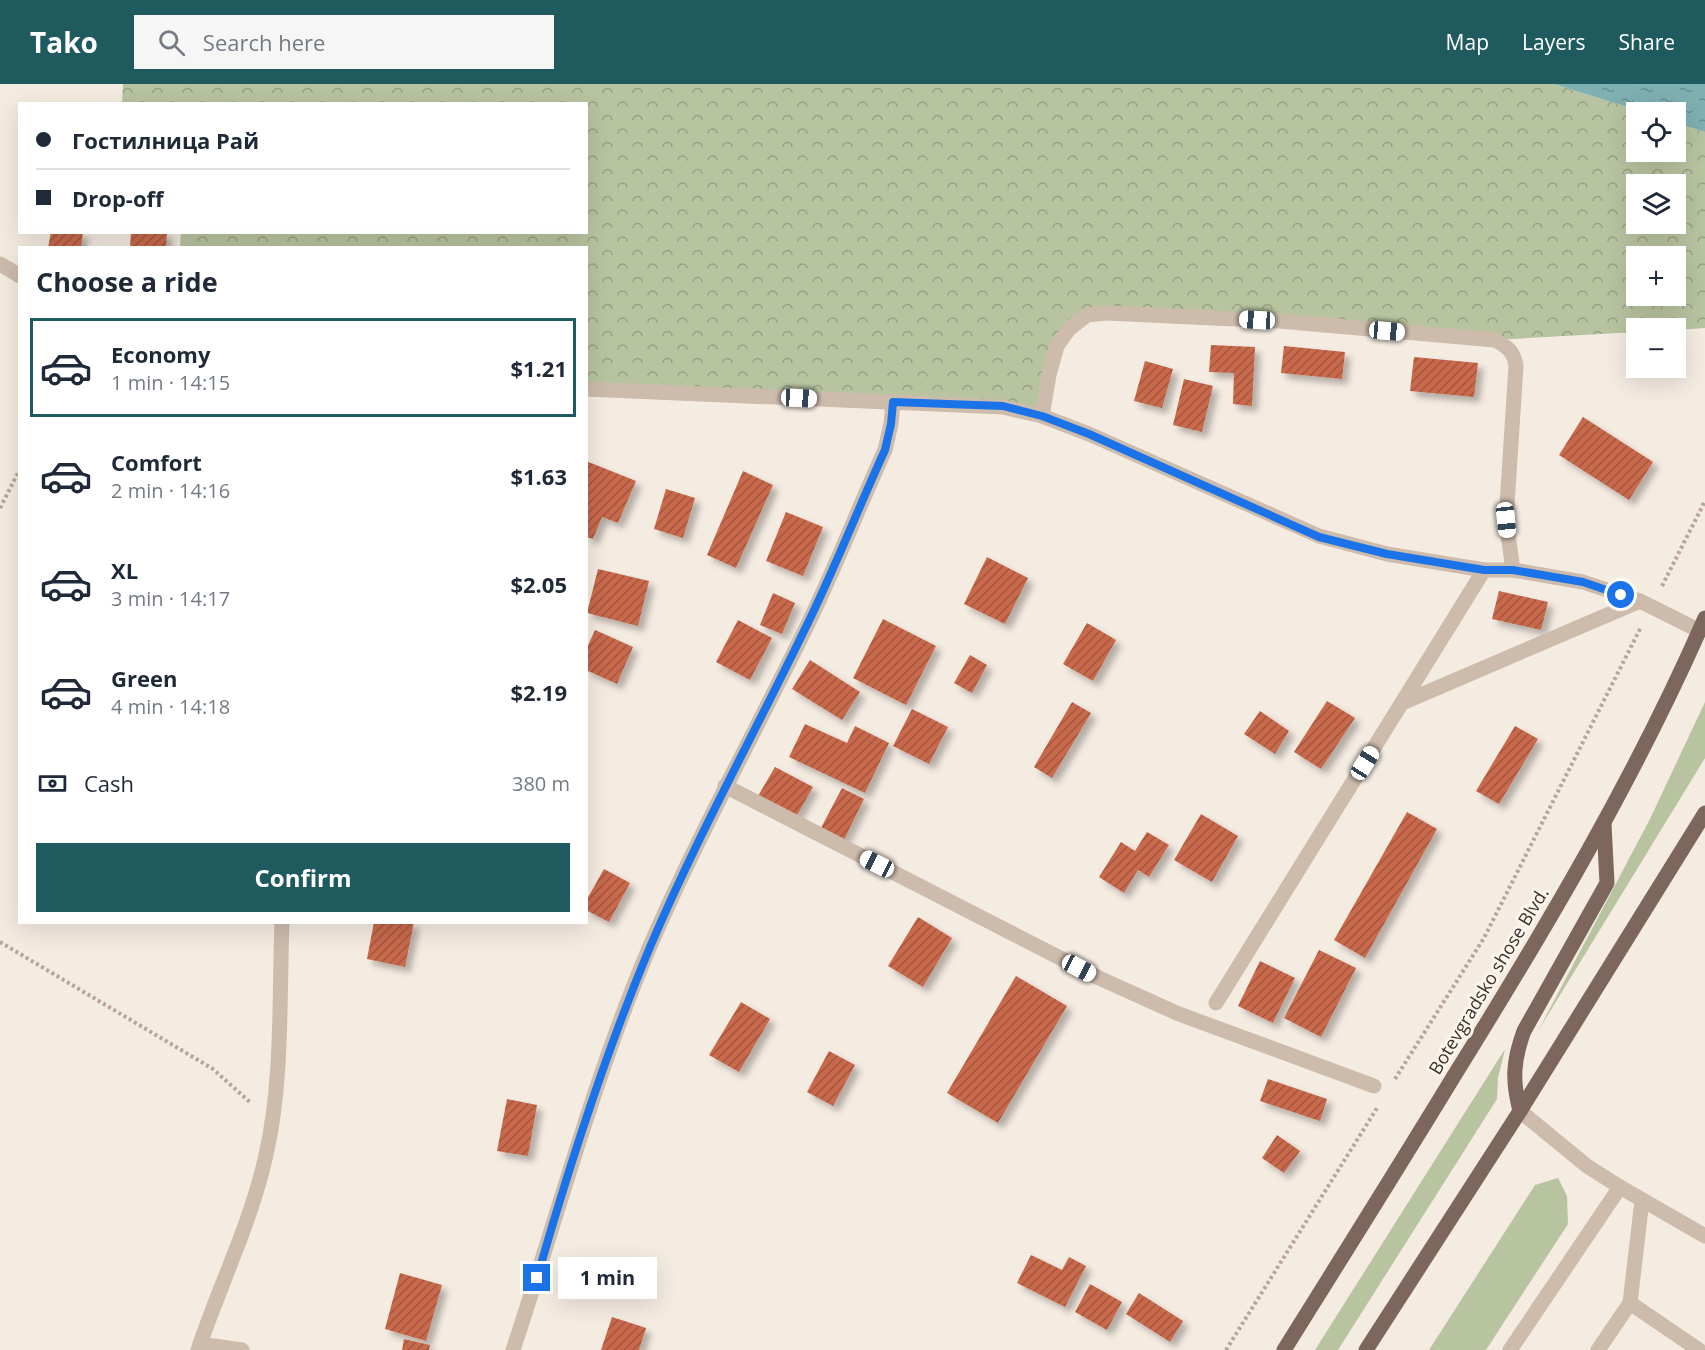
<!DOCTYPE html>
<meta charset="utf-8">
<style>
body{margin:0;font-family:"Open Sans",sans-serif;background:#f6f6f7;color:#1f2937;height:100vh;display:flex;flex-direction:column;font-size:22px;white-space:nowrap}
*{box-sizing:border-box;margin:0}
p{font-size:20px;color:#747a83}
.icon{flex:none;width:33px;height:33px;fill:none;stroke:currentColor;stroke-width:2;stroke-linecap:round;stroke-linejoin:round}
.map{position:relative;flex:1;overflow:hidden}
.drawer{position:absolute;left:18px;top:162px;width:570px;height:678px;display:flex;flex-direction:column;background:#fff;border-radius:0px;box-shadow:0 6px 24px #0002}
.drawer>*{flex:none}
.banner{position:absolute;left:18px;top:18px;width:570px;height:132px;border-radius:0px;box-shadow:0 6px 24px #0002;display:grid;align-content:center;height:132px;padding:0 18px;background:#fff}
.controls{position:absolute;left:1626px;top:18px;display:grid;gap:12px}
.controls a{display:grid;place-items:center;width:60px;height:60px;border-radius:0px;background:#fff;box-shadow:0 6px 24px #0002;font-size:30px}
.end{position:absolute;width:27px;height:27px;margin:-14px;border:8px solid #1a73e8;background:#fff;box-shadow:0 0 0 3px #fff}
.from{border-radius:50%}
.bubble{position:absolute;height:42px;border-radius:0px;background:#fff;box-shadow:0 6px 24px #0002;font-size:20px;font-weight:700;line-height:42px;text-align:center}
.car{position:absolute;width:18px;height:36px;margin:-18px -9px;border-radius:8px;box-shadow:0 0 4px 2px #0007;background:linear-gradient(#fff 24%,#345 0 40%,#fff 0 76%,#345 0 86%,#fff 0)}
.banner b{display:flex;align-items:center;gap:21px;height:57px;font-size:22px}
.banner b+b{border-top:2px solid #e0e1e3}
.banner i{width:15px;height:15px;background:#1f2937}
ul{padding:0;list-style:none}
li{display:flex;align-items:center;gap:18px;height:99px;margin:0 12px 9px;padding:0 6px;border:3px solid transparent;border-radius:0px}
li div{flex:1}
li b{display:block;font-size:22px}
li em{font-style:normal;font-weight:700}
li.active{border-color:#1f5a5e}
li>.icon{width:54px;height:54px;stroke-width:1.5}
h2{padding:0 18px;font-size:27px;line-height:72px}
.pay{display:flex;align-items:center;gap:15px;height:66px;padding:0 18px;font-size:22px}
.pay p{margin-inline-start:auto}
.button{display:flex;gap:12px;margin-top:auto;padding:12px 18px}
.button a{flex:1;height:69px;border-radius:0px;background:#1f5a5e;color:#fff;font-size:24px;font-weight:700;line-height:69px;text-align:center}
header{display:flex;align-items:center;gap:36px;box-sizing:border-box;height:84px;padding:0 30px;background:#1f5a5e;color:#fff}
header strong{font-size:28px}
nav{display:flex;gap:33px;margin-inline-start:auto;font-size:21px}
.search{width:420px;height:54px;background:#f6f6f7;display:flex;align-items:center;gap:15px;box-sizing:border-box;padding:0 21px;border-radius:0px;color:#747a83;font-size:22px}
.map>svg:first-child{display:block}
.grass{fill:#b8c4a0}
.forest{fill:url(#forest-crowns);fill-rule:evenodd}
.water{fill:url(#water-ripples)}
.building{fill:url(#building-hatch);filter:url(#shadow)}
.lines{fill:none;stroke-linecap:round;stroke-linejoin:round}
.path{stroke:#b9a596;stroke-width:4;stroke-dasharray:3 3;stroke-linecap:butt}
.lane{stroke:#cdbbac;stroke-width:15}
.street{stroke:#cdbbac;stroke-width:15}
.primary{stroke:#7d675c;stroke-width:15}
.route{stroke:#1a73e8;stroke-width:8}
.labels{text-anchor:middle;stroke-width:6;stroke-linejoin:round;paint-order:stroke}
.street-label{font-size:18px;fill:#3b302b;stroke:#fbf5ee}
</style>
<header>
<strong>Tako</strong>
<div class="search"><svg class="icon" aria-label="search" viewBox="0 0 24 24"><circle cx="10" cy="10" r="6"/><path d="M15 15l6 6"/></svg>Search here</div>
<nav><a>Map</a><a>Layers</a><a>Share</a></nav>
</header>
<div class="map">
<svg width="1705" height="1266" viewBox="0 0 1705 1266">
<defs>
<pattern id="forest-crowns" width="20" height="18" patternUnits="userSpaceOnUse" patternTransform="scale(1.5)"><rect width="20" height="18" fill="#b8c4a0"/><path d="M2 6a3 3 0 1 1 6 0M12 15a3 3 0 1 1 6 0" fill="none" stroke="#97a083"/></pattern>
<pattern id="water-ripples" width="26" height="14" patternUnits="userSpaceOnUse" patternTransform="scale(1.5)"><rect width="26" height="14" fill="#7fb0b2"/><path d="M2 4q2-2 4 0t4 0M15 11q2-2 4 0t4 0" fill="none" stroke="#699091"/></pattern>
<pattern id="building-hatch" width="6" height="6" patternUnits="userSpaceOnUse" patternTransform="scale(1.5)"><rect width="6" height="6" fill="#c8694b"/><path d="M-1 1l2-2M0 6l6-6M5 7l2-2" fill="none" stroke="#a4573f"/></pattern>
<filter id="shadow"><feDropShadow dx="5.5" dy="5.5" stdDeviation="3" flood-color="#0004"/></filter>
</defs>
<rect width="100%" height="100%" fill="#f4ebe1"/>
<!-- grass -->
<g class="grass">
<path d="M1705,618V674L1538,947L1650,735Z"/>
<path d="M1505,965L1498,994L1497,1015L1338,1266H1315Z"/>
<path d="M1558,1094L1567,1112L1568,1140L1486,1266H1429L1535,1101Z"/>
</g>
<!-- forest -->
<path class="forest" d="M123,0H1554L1643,28H1636V68H1676V39L1705,48V244L1676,246L1636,244V248L1495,256L1106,229L1069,245L1042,332L587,305L586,164L180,163L181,148H586V20H122ZM1636,100H1676V140H1636ZM1636,172H1676V212H1636Z"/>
<!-- water -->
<path class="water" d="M1554,0H1705V48L1676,39V28H1643Z"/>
<!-- building -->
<g class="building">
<path d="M51,148H83L81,164H48Z"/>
<path d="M131,148H167L166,164H130Z"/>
<path d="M1211,261L1255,263L1252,322L1233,320L1234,289L1209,288Z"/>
<path d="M1284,262L1345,268L1342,295L1281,289Z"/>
<path d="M1414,273L1478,279L1474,313L1410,307Z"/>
<path d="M1145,277L1173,285L1162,324L1134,317Z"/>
<path d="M1184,295L1213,302L1202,348L1173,341Z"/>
<path d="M1583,333L1653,378L1629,416L1559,371Z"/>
<path d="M586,377L636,397L618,439L602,433L593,455L586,453Z"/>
<path d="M743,387L773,401L736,484L707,471Z"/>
<path d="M666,405L695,414L683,454L654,445Z"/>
<path d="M786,428L823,443L803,492L766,477Z"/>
<path d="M987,473L1028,494L1005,540L964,520Z"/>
<path d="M598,485L649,497L638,542L587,529Z"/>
<path d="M1499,507L1548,518L1541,546L1492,535Z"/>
<path d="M773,509L795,519L782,550L760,541Z"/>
<path d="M883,535L936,562L906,621L853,594Z"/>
<path d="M738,536L772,554L750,596L716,578Z"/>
<path d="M1087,539L1116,556L1093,597L1063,580Z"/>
<path d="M595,546L633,563L617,600L586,586V566Z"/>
<path d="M970,571L987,581L972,609L954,599Z"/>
<path d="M810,576L860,608L842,636L792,605Z"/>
<path d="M1327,617L1355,634L1321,685L1294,668Z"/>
<path d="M1072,618L1091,629L1052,694L1034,683Z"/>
<path d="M912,625L948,643L929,680L893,662Z"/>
<path d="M1260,627L1289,647L1275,670L1244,650Z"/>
<path d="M805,640L847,659L855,642L889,659L865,709L789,673Z"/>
<path d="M1515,642L1538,655L1499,720L1476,707Z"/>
<path d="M775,683L813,703L796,733L758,712Z"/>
<path d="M842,704L864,715L844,756L821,744Z"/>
<path d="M1407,728L1437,745L1365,874L1334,856Z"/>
<path d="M1201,730L1238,752L1212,798L1174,776Z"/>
<path d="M1147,748L1169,761L1149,793L1138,786L1124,809L1099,793L1121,758L1135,767Z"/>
<path d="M604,785L630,799L609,838L586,826V817Z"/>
<path d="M918,833L952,854L923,903L888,882Z"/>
<path d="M374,838H414L405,883L367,875Z"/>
<path d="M1319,866L1356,884L1321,953L1284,934Z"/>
<path d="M1260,877L1295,894L1273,939L1238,922Z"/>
<path d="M1016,892L1067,922L998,1039L947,1009Z"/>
<path d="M741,918L770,935L739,988L709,971Z"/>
<path d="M829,967L855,981L833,1022L807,1008Z"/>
<path d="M1268,995L1327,1015L1320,1037L1260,1017Z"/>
<path d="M507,1015L537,1021L528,1072L497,1067Z"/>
<path d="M1277,1051L1300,1067L1284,1089L1262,1074Z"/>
<path d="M1031,1171L1062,1186L1069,1173L1086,1182L1065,1223L1017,1199Z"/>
<path d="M400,1189L442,1201L426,1257L385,1245Z"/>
<path d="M1090,1200L1122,1218L1107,1246L1075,1228Z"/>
<path d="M1139,1209L1183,1237L1170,1258L1126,1230Z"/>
<path d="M612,1233L646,1244L639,1266H601Z"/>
<path d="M404,1255L430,1261L429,1266H402Z"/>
</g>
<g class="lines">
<!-- path -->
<g class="path">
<path d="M0,424L20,385"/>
<path d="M1662,502L1705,417"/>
<path d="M0,858L213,985L251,1019"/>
<path d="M1395,995L1484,854L1641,543"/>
<path d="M1226,1266L1377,1024"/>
</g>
<!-- lane -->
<g class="lane">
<path d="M1402,619L1640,517"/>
<path d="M1216,919L1484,486"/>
<path d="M1630,1219L1699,1266"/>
<path d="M1510,1266L1620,1103"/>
<path d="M1598,1266L1630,1219L1642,1116"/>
</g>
<!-- street -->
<g class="street">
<path d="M0,180L20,192"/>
<path d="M586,305L1003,323L1042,332L1089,350L1319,452L1387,470L1484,486H1513L1583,498L1640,517L1700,547"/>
<path d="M1042,332L1049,291L1057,262L1069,245L1087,231L1106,229L1279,237L1495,256C1508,263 1514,268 1516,282L1506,436L1513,486"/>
<path d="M725,702L1099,894L1179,930L1374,1002"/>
<path d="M1520,1027L1587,1082L1620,1103L1705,1152"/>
<path d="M200,1260L242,1266"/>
<path d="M198,1266C220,1200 251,1139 266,1071C283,996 279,915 282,838"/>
<path d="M513,1266C558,1131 594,993 650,862C696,756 752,654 803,550C833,490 857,427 885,366L891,340L893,318"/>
</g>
<!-- primary -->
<g class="primary">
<path d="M1520,1027C1512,996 1513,977 1524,947L1607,799L1604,740"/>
<path d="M1284,1266C1341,1175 1398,1084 1454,992C1546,844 1635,694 1705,534"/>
<path d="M1366,1266L1520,1027L1705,729"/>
</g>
</g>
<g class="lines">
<!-- route -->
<path class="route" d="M537,1194C569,1082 605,970 650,863C696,755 752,654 803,549C833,489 857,427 885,366L891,340L893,318L1003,322L1042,332L1089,350L1319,453L1387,470L1484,486H1513L1583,498L1621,511"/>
</g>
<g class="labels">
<!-- street labels -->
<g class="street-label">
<text transform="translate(1489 897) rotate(-59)" y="6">Botevgradsko shose Blvd.</text>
</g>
</g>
</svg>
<div class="controls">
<a><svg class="icon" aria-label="locate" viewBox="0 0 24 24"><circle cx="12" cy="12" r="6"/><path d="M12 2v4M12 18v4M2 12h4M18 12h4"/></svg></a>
<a><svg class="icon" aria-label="layers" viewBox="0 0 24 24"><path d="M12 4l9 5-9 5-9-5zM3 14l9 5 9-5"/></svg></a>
<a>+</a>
<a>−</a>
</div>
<i class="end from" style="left:1621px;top:511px"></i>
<i class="end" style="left:537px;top:1194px"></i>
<div class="bubble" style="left:558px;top:1173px;width:99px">1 min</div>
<i class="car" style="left:1257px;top:236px;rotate:273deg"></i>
<i class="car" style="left:1387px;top:247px;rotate:95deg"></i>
<i class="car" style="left:799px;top:314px;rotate:93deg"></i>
<i class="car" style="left:1506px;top:436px;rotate:174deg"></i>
<i class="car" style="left:1365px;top:679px;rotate:32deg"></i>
<i class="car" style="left:877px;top:780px;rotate:297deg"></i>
<i class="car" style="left:1079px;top:884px;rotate:118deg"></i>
<div class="banner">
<b><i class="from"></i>Гостилница Рай</b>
<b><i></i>Drop-off</b>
</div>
<section class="drawer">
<h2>Choose a ride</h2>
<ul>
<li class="active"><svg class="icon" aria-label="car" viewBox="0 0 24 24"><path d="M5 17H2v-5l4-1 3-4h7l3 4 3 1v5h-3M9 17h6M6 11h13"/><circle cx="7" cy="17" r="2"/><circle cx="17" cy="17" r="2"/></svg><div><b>Economy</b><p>1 min · 14:15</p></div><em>$1.21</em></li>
<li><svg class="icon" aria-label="car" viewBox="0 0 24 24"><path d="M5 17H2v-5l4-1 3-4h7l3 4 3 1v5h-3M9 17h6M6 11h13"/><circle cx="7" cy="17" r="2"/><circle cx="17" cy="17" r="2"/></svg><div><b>Comfort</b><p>2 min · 14:16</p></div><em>$1.63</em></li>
<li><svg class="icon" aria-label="car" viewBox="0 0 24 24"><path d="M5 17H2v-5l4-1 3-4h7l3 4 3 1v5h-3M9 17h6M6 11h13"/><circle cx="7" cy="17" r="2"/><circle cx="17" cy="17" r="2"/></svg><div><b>XL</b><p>3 min · 14:17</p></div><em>$2.05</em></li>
<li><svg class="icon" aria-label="car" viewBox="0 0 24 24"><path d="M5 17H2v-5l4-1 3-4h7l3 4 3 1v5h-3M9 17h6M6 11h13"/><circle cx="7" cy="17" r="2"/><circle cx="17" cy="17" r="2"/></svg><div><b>Green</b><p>4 min · 14:18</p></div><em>$2.19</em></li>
</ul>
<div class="pay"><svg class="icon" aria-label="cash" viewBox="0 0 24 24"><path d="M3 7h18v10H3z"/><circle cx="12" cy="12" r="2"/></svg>Cash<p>380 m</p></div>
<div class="button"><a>Confirm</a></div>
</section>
</div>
